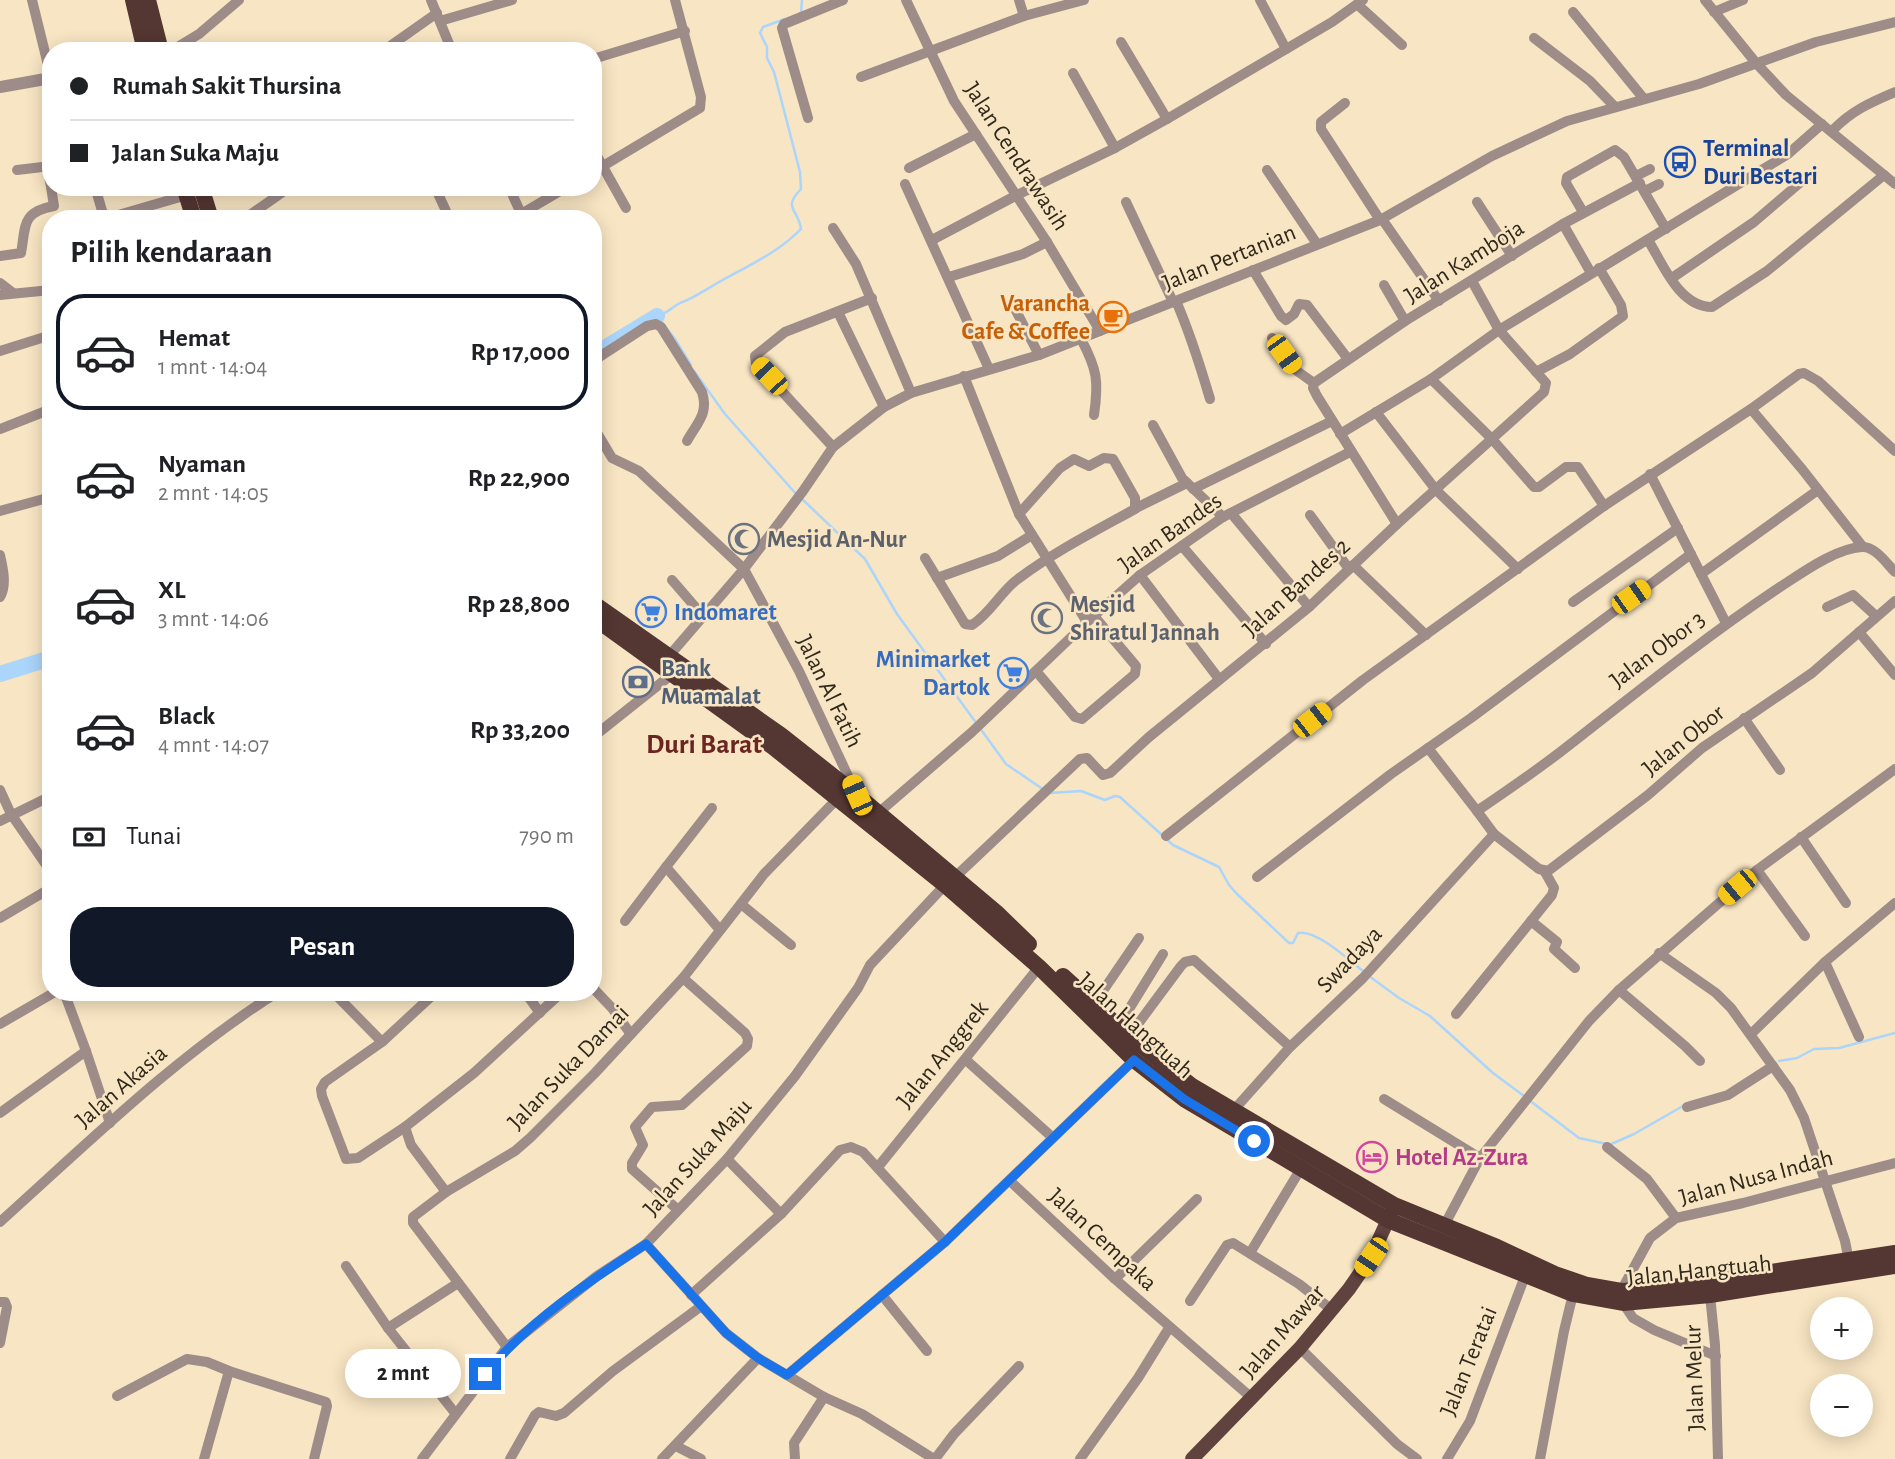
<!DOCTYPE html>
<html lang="id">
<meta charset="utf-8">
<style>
body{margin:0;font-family:"Alegreya Sans",sans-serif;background:#f2f2f2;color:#202124;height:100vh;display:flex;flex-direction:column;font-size:26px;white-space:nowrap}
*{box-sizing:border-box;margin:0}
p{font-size:23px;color:#757577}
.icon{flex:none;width:38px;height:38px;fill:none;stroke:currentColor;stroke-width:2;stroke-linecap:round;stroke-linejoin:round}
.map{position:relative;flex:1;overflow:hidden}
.drawer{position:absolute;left:42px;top:210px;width:560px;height:791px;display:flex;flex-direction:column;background:#fff;border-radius:28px;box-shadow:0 4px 18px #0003}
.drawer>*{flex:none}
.guide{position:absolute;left:42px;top:42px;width:560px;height:154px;border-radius:28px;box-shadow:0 4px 18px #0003;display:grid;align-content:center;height:154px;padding:0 28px;background:#fff}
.tools{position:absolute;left:1810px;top:1297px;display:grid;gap:14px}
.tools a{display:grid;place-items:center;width:63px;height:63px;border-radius:50%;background:#fff;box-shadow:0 4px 18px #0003;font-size:35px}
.end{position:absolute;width:32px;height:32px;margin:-16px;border:9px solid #1a73e8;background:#fff;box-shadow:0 0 0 4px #fff}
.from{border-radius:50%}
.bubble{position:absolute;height:49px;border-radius:24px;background:#fff;box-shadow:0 4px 18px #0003;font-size:23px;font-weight:700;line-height:49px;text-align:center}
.car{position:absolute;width:21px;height:42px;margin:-21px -10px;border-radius:9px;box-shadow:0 0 5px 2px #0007;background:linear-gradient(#f5c518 24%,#345 0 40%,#f5c518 0 76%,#345 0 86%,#f5c518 0)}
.guide b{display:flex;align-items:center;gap:24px;height:66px;font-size:26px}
.guide b+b{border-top:2px solid #e0e0e0}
.guide i{width:18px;height:18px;background:#202124}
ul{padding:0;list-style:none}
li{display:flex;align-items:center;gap:21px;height:116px;margin:0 14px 10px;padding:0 14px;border:4px solid transparent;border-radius:28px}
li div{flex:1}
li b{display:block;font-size:26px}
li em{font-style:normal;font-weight:700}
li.current{border-color:#111827}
li>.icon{width:63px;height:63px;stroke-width:1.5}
h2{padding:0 28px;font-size:32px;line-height:84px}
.pay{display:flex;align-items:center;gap:18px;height:77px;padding:0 28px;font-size:26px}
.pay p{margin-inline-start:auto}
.action{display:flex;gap:14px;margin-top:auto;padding:14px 28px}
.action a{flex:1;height:80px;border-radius:28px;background:#111827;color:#fff;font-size:28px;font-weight:700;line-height:80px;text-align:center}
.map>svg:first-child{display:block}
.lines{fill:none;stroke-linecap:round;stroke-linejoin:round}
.stream{stroke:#abd5fb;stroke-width:2.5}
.river{stroke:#abd5fb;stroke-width:16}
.minor{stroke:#9e8c89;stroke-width:10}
.tertiary{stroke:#9e8c89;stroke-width:12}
.primary{stroke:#60433e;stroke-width:14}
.trunk{stroke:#543632;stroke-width:16}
.route{stroke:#1a73e8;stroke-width:9}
.labels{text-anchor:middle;stroke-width:5;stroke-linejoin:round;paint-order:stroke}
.transit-label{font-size:24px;font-weight:bold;fill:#164399;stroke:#f8e5c3;text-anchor:start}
.street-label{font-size:24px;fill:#2f281b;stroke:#f8e5c3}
.food-label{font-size:24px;font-weight:bold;fill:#c56008;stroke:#f8e5c3;text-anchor:end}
.worship-label{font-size:24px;font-weight:bold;fill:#5b616d;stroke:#f8e5c3;text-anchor:start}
.shop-label{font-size:24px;font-weight:bold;fill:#366cbe;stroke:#f8e5c3;text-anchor:start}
.service-label{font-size:24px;font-weight:bold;fill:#4e5e75;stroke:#f8e5c3;text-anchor:start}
.hotel-label{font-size:24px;font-weight:bold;fill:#b23c85;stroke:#f8e5c3;text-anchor:start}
.quarter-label{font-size:28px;font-weight:bold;fill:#6c2621;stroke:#f8e5c3}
</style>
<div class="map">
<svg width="1895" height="1459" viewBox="0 0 1895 1459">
<rect width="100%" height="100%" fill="#f8e5c3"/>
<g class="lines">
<!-- stream -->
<g class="stream">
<path d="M801,13L802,0"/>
<path d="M691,365L675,339L657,316C667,314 672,307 680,303C692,299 702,292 714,285C743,268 777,254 801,229C798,208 782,209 801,189L800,172L774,72L767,58V47L760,33L763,27L785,19"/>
<path d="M694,371L725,414L797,495"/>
<path d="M802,499L865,559L897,614L1006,764L1044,790"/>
<path d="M1050,793L1081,791L1105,800L1115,796L1120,797L1173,845L1219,867L1229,885L1237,894L1289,943H1293L1298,933C1316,929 1349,960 1364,972"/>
<path d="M1369,976L1399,998L1430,1016L1493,1073L1524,1096"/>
<path d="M1779,1061L1797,1058L1814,1049L1839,1048L1895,1033"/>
<path d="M1529,1100L1579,1138L1607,1144"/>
<path d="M1609,1145L1634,1134L1683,1106"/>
</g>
<!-- river -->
<g class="river">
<path d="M593,355L657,316"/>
<path d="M0,674L51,658"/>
</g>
<!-- minor -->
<g class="minor">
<path d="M32,0L51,77"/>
<path d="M431,0L452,51"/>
<path d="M906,0L954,101L1047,242L1100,331"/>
<path d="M1019,0L1024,16"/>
<path d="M1260,0L1286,49"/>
<path d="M1705,0L1756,63L1786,95L1895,184"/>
<path d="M1358,5L1402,45"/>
<path d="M1573,12L1644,99"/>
<path d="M1714,12L1743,0"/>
<path d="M440,21L512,0"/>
<path d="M1534,38L1590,81L1615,107"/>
<path d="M1121,42L1167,119"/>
<path d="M171,51L199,34L239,0"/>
<path d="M383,51L437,13"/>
<path d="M593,59L685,31"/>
<path d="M1073,73L1115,148"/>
<path d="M861,77L1024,16L1084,0"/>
<path d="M1345,103L1321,122V129L1380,220"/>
<path d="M808,118L782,28L784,24L843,0"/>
<path d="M1832,131C1851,111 1871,102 1895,92"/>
<path d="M593,149L626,208"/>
<path d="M47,166L51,187"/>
<path d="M909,168L976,134"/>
<path d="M17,170L51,166"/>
<path d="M1267,170L1317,244"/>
<path d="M593,172L700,108L701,97L675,0"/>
<path d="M1636,176L1650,169"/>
<path d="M905,184L989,369"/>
<path d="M95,187L103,214L108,218L187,195"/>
<path d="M435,187L446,211L447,219"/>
<path d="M509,187L523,218"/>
<path d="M1645,191L1659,184"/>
<path d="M1126,202L1173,302"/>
<path d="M1477,202L1512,256"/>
<path d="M1583,212L1566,183L1567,177L1615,150L1624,157L1666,229"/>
<path d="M521,214L567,187"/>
<path d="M244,219L290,187"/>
<path d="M1382,219L1439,301"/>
<path d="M1563,224L1591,273"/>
<path d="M833,228L856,264L911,393"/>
<path d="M932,240L1017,195L1115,148L1167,119L1332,22L1363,0"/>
<path d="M1648,240C1663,264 1679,307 1712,307L1767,271L1884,175"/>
<path d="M0,256L21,253C26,226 21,212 54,206L51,187"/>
<path d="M1253,270L1281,316L1286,320L1294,314L1299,304L1307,305L1348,359"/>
<path d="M949,277L1023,254L1047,242"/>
<path d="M1672,278L1754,222L1809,175"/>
<path d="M0,283L13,293"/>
<path d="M1384,285L1405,321"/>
<path d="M0,295L51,290"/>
<path d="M1176,301C1190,333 1200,365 1210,399"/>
<path d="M1013,305L1039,355"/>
<path d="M838,312L884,407"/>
<path d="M1272,338L1297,371L1314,383"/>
<path d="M1081,339C1097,369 1099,381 1094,415"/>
<path d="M0,351L51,335"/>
<path d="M593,361L647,326L656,324L661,327L702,392C709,414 697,423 687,441"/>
<path d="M1536,372L1570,354L1623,316L1621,305L1599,268"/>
<path d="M964,376L1019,514L1087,622"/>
<path d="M1431,379L1492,439L1534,487H1539L1566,467H1578L1604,506"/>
<path d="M1314,383L1405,321L1563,224L1640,183"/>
<path d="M1314,383L1313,388L1317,396L1397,524"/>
<path d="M1751,409L1802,469L1863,547"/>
<path d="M1376,412L1436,490L1518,569"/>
<path d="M1153,425L1182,478L1223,517"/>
<path d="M593,426L612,458L639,471L744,569L799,671L855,791"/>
<path d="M0,429L51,409"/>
<path d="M1340,434L1431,379L1499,330L1788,154L1822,124"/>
<path d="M833,447L756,363L755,356L785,332L872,298"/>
<path d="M1650,474L1726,623"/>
<path d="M1193,489L1332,421"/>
<path d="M1136,508L1187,483"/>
<path d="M0,511L51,497"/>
<path d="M1231,513L1309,607"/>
<path d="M1310,515L1349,569"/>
<path d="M1182,546L1266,644"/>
<path d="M0,555C3,568 7,586 0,597"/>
<path d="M925,558L965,624L972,625C991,613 1001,591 1018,579C1054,552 1095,531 1135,509V498L1113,459L1104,458L1089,466L1074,459L1060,468L1019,514"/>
<path d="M1353,565L1426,635"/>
<path d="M1895,572C1887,564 1875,546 1862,547C1835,548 1799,575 1777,589C1704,638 1637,692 1568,746C1539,769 1508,790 1477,811L1494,834L1539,869L1548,871L1648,795L1702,748L1812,673L1895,601"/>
<path d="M1701,574L1818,490"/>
<path d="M1140,575L1219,679"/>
<path d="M937,578L998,556L1032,535"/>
<path d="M672,580L703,616"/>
<path d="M1573,602L1678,528"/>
<path d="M1827,607L1853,595L1876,616"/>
<path d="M1859,632L1895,675"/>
<path d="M669,656L744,569L803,491L833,447L884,407L911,393L1039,355L1380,220L1492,156L1567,121L1699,84L1816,42L1895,22"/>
<path d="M1036,671L1075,717L1082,719L1135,674L1136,666L1094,616"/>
<path d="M1744,718L1780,770"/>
<path d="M593,737L671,675"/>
<path d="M1428,748L1477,811"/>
<path d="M0,790L11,814L51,872"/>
<path d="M712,808L666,867L720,930"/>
<path d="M877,814L972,732L1087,622L1140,575L1223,517L1350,452"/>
<path d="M0,821L51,796"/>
<path d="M1166,836L1363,680L1604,506L1751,409L1799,374L1804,373L1818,381L1895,451"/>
<path d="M1801,837L1846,903"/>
<path d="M1757,870L1805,936"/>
<path d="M1257,877L1391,774L1471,718L1691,554"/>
<path d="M954,878L1080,759L1087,758L1103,775L1110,773L1149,737L1309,607L1397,524L1544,392L1546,383L1499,330L1472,281"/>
<path d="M741,904L791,945"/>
<path d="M0,918L51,888"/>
<path d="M625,921L666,867"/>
<path d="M1531,921L1557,942L1554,949L1575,968"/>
<path d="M1659,953L1716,993L1731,1008L1790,1090L1804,1118L1845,1241L1849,1261"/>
<path d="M1825,962L1859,1037"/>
<path d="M593,988L612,1008L630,1033"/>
<path d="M1619,990L1685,1046L1700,1061"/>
<path d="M333,992L382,1042"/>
<path d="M525,992L540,1013"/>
<path d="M1094,1004L1139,938"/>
<path d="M1456,1014L1552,895L1554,888L1545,872"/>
<path d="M0,1024L55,992"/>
<path d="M1118,1027L1163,954"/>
<path d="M1751,1034L1825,962L1895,903"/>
<path d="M1129,1036L1181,966L1185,962L1194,960L1290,1047"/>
<path d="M86,1051L110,1123"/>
<path d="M966,1060L1052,1137"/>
<path d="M1384,1099L1480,1158"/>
<path d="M1687,1107L1728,1095L1773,1066"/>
<path d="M1232,1112L1290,1047L1363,978L1494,834"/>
<path d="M0,1113L86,1051L64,992"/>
<path d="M405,1127L358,1158L346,1159L322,1096L321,1089L325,1082L382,1042L436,992"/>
<path d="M1607,1147L1647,1179L1676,1218"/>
<path d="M727,1159L781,1214"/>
<path d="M878,1167L1039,967"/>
<path d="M1010,1181L1115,1279L1253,1399"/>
<path d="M446,1192L411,1145L405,1127L474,1073L562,992"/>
<path d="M677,1209L632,1169V1163L643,1145L635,1127L652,1107L682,1105L747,1046L748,1039L745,1033L683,978"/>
<path d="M0,1222C89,1142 176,1056 278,992"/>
<path d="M1444,1226L1480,1158L1589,1021L1619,990L1757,870L1895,769"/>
<path d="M646,1244L726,1333L758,1358L824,1397L862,1414L934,1459"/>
<path d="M1250,1253L1300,1170"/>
<path d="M346,1266L388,1328L455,1413"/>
<path d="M1115,1279L1197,1199"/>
<path d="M1621,1291L1650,1238L1676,1218L1743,1203L1895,1163"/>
<path d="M691,1295L781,1214L840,1150L851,1147L863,1152L945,1242"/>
<path d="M882,1295L927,1351"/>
<path d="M1710,1295L1715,1345L1718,1459"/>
<path d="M1190,1301L1227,1245L1233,1243L1299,1284L1332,1310"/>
<path d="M0,1302H5L7,1307L0,1343"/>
<path d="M1623,1303L1633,1318L1654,1330L1716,1356"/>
<path d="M388,1328L458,1283"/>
<path d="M507,1347L413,1223V1217L446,1192L515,1151L530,1138L595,1073L683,978L764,874L838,798"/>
<path d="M1300,1348L1397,1444L1417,1459"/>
<path d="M787,1375L945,1242L1134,1060"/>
<path d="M117,1396L187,1359L207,1362L229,1371L326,1402L327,1406L314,1459"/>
<path d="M676,1446L701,1459"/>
<path d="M204,1459L229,1371"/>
<path d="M422,1459L507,1347L597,1276L646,1244L727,1159L795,1076L858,988L870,965L945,885"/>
<path d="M510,1459L535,1415L539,1412L556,1416L564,1413L613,1371L700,1307"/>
<path d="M662,1459L758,1358"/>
<path d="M795,1459L794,1443L824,1397"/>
<path d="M935,1459L954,1434L1019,1366"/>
<path d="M1080,1459L1138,1378L1169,1328"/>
<path d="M1447,1459L1470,1421L1525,1276"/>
<path d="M1540,1459L1564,1331L1573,1294"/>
</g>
<!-- tertiary -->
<path class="tertiary" d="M0,87L51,78"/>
<!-- primary -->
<path class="primary" d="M1192,1459L1300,1348L1349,1289L1371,1257L1392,1211"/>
<!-- trunk -->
<g class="trunk">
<path d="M133,0L145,51"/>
<path d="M148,0L161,51"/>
<path d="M184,187L194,219"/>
<path d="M201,187L211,219"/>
<path d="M593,603L781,735L857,795L996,912L1029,944"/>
<path d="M593,617L773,747L945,885L1039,967L1134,1060L1184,1099L1388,1220L1573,1294L1623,1303L1710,1295L1895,1266"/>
<path d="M1063,976L1129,1036L1192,1086L1394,1205L1497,1247L1555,1274L1587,1285L1621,1291L1660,1289L1895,1253"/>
</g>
</g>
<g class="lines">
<!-- route -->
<path class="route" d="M485,1374C529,1321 588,1282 646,1244L726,1333L758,1358L787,1375L945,1242L1134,1060L1184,1099L1254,1141"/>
</g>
<!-- icons -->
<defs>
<g id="bus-ring" transform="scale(1.575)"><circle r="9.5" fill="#f8e5c3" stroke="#1a4fb4" stroke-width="1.5"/><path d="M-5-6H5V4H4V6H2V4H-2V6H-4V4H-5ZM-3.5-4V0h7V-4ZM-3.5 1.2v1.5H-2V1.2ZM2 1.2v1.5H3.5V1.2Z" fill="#1a4fb4"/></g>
<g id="cafe-ring" transform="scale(1.575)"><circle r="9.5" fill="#f8e5c3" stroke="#e8710a" stroke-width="1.5"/><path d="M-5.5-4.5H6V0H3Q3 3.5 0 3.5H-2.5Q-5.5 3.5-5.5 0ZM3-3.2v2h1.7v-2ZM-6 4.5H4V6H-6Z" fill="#e8710a"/></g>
<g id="mosque-ring" transform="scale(1.575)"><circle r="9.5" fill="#f8e5c3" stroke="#6b7280" stroke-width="1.5"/><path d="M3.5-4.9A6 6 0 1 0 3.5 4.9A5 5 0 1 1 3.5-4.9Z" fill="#6b7280"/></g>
<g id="supermarket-ring" transform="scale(1.575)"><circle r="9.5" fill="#f8e5c3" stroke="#3f7fe0" stroke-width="1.5"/><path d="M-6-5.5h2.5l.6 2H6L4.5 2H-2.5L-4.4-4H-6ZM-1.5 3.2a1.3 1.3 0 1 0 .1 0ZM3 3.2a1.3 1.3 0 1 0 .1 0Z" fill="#3f7fe0"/></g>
<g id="bank-ring" transform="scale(1.575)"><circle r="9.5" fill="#f8e5c3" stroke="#5c6f8a" stroke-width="1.5"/><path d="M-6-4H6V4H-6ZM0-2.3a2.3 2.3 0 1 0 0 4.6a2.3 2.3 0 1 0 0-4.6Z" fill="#5c6f8a"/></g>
<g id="hotel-ring" transform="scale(1.575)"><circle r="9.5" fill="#f8e5c3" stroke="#d1479c" stroke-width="1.5"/><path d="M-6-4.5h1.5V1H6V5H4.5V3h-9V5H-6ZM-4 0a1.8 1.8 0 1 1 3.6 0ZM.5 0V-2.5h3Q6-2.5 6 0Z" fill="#d1479c"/></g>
</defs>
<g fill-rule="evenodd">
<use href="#bus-ring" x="1680" y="162"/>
<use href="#cafe-ring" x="1113" y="317"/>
<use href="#mosque-ring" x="744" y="539"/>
<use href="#supermarket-ring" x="651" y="612"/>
<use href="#mosque-ring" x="1047" y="618"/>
<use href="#supermarket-ring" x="1013" y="673"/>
<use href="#bank-ring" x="638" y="682"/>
<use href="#hotel-ring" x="1372" y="1157"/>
</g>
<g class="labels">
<!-- transit labels -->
<g class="transit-label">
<text x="1703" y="156">Terminal<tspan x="1703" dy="28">Duri Bestari</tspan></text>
</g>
<!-- street labels -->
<g class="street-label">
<text transform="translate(1017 156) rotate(57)" y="8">Jalan Cendrawasih</text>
<text transform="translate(1229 257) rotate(-22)" y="8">Jalan Pertanian</text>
<text transform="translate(1464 261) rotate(-32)" y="8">Jalan Kamboja</text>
<text transform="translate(1170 532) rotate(-35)" y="8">Jalan Bandes</text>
<text transform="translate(1296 587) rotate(-42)" y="8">Jalan Bandes 2</text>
<text transform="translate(1657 649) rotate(-37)" y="8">Jalan Obor 3</text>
<text transform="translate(830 691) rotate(64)" y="8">Jalan Al Fatih</text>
<text transform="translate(1683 740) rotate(-39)" y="8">Jalan Obor</text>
<text transform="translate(1349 959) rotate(-46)" y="8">Swadaya</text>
<text transform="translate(1136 1025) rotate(42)" y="8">Jalan Hangtuah</text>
<text transform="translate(942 1054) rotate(-51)" y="8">Jalan Anggrek</text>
<text transform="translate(568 1067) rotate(-46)" y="8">Jalan Suka Damai</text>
<text transform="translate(121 1086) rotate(-41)" y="8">Jalan Akasia</text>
<text transform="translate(697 1157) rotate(-48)" y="8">Jalan Suka Maju</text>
<text transform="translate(1756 1177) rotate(-15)" y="8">Jalan Nusa Indah</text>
<text transform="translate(1103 1239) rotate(43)" y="8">Jalan Cempaka</text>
<text transform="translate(1699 1270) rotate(-6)" y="8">Jalan Hangtuah</text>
<text transform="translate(1282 1331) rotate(-49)" y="8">Jalan Mawar</text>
<text transform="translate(1468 1361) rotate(-68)" y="8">Jalan Teratai</text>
<text transform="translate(1694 1378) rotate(-92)" y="8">Jalan Melur</text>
</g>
<!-- food labels -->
<g class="food-label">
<text x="1090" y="311">Varancha<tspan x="1090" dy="28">Cafe &amp; Coffee</tspan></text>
</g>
<!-- worship labels -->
<g class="worship-label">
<text x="767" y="547">Mesjid An-Nur</text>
<text x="1070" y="612">Mesjid<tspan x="1070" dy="28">Shiratul Jannah</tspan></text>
</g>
<!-- shop labels -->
<g class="shop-label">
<text x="674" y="620">Indomaret</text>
<text x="990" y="667" text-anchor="end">Minimarket<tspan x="990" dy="28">Dartok</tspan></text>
</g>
<!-- service labels -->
<g class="service-label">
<text x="661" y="676">Bank<tspan x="661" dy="28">Muamalat</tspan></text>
</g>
<!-- hotel labels -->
<g class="hotel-label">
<text x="1395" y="1165">Hotel Az-Zura</text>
</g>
<!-- quarter labels -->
<g class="quarter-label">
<text x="704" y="753">Duri Barat</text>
</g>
</g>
</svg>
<div class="tools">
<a>+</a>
<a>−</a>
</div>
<i class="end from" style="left:1254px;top:1141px"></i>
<i class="end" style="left:485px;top:1374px"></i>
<div class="bubble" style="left:345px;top:1349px;width:116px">2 mnt</div>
<i class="car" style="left:1284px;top:354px;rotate:144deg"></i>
<i class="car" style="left:769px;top:376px;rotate:317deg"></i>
<i class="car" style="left:1631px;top:597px;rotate:55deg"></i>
<i class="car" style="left:1312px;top:720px;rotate:52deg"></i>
<i class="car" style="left:857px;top:795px;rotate:336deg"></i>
<i class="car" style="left:1737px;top:887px;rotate:230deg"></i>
<i class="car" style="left:1371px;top:1257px;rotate:214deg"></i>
<div class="guide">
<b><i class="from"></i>Rumah Sakit Thursina</b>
<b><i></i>Jalan Suka Maju</b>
</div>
<section class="drawer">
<h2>Pilih kendaraan</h2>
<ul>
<li class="current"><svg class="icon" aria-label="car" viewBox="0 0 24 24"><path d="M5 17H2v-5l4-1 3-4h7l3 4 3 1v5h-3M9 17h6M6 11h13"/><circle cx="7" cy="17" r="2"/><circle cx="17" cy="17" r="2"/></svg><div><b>Hemat</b><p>1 mnt · 14:04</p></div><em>Rp 17,000</em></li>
<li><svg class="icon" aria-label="car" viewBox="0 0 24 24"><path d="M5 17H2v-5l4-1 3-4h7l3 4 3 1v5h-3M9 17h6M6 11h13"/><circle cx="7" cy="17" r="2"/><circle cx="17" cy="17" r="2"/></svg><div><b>Nyaman</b><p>2 mnt · 14:05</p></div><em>Rp 22,900</em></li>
<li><svg class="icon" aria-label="car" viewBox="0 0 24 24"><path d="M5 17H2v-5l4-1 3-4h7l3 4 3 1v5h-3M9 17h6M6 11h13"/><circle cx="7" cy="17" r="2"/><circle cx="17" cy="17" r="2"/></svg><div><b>XL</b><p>3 mnt · 14:06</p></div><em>Rp 28,800</em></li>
<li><svg class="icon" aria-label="car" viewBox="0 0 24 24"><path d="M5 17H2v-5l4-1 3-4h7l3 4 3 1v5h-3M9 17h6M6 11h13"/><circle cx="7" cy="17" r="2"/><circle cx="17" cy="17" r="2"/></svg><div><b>Black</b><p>4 mnt · 14:07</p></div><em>Rp 33,200</em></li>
</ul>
<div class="pay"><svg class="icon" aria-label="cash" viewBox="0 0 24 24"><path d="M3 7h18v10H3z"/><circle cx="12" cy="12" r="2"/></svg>Tunai<p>790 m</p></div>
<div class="action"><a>Pesan</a></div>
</section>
</div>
